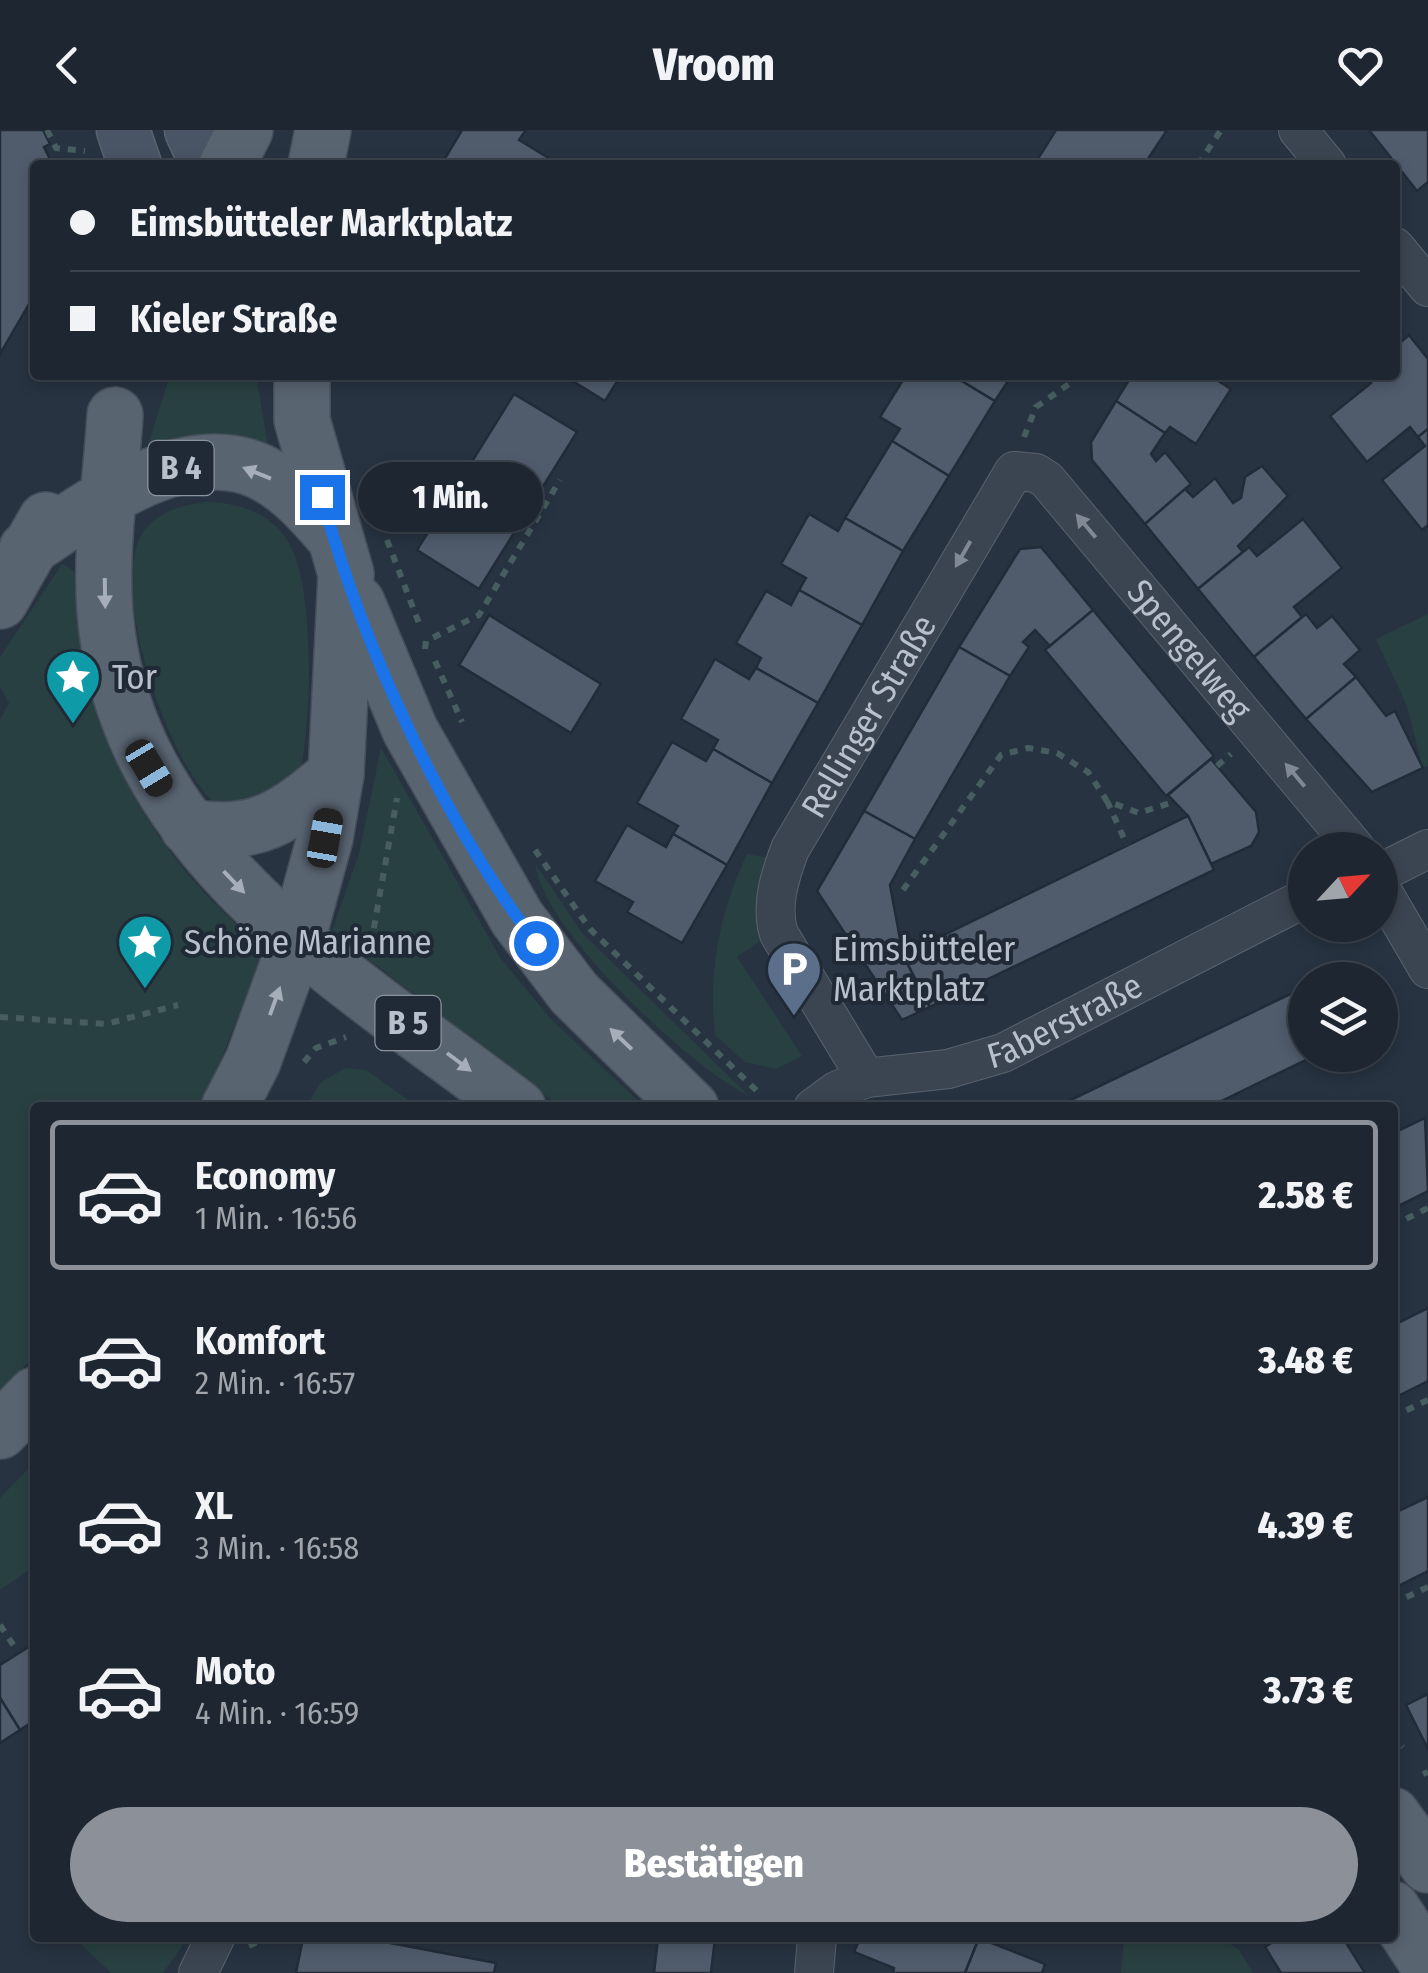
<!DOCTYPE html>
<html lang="de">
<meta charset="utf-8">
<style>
body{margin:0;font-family:"Fira Sans Condensed",sans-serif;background:#252e39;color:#f1f3f6;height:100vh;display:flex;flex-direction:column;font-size:38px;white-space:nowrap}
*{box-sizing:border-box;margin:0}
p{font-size:32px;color:#a0a5ab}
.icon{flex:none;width:55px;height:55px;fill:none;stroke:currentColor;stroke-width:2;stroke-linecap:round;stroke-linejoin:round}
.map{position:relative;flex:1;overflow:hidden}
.side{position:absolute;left:30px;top:972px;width:1368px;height:840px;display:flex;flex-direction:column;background:#1d2631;border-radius:10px;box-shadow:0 5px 15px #0003,0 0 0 2px #3b434d}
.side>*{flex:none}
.guide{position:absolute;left:30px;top:30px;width:1370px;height:220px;border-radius:10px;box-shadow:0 5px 15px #0003,0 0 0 2px #3b434d;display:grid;align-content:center;height:220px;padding:0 40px;background:#1d2631}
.needle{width:65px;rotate:64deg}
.fabs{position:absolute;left:1288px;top:702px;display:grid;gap:20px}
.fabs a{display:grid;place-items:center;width:110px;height:110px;border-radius:50%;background:#1d2631;box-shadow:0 5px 15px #0003,0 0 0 2px #3b434d;font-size:50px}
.end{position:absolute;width:45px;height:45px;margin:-22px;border:12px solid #1a73e8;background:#fff;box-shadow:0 0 0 5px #fff}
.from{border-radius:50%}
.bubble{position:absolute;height:70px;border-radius:35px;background:#1d2631;box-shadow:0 5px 15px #0003,0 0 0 2px #3b434d;font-size:32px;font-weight:800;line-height:70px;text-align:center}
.car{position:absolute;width:30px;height:60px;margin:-30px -15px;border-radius:12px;box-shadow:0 0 8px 2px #0007;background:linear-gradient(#222 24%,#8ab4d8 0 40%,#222 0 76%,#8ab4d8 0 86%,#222 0)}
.guide b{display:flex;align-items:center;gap:35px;height:95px;font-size:38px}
.guide b+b{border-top:2px solid #3b434d}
.guide i{width:25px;height:25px;background:#f1f3f6}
ul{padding:18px 0 0;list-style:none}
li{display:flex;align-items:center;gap:30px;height:150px;margin:0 20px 15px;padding:0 20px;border:5px solid transparent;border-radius:10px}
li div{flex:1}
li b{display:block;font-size:38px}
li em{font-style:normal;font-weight:800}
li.active{border-color:#8c9099}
li>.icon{width:90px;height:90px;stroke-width:1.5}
.button{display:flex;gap:20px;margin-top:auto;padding:20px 40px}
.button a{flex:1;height:115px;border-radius:60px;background:#8c9099;color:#fff;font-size:40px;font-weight:800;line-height:115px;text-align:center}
header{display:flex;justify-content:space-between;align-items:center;height:130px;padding:0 40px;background:#1d2631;font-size:45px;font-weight:800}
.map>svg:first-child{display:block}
.green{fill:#294042}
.building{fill:#505c6c;stroke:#222c38;stroke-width:2.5}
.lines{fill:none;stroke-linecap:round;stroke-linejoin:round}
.minor-casing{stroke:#59636e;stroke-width:40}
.secondary-casing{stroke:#59636e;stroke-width:55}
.primary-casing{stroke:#454e5a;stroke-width:58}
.path{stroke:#475d5f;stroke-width:6;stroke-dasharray:8 8;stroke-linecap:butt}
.minor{stroke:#3b4551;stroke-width:38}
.secondary{stroke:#495464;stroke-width:52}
.primary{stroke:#596471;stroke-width:55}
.oneway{fill:#a5aeb9}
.oneway2{fill:#808994}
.route{stroke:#1a73e8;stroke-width:12}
.labels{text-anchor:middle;stroke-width:8;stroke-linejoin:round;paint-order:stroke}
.shield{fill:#202a36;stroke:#8a939e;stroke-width:2.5}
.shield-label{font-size:32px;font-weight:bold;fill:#b8c0cb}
.street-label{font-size:35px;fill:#b8c0cb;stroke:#202a36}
.poi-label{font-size:35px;fill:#b8c0cb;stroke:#202a36;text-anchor:start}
</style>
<header><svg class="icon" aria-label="back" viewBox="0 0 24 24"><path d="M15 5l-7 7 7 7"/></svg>Vroom<svg class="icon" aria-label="heart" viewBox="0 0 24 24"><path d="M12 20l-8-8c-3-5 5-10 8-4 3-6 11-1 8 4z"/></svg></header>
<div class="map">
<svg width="1428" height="1843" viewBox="0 0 1428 1843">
<rect width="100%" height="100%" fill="#273341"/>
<!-- green -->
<g class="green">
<path d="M170,245H256L268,316L146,322Z"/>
<path d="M207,372C239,373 269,382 287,410C317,454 312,608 296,659L220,678C170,640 109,463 141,406C154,382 182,375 207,372Z"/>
<path d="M62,434L74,441C79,476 80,512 88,547C112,654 179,752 265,818L202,977L35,978V1225L0,1262V590L9,573L0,556V527Z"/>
<path d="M1428,484V635L1423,638L1407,576L1376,509Z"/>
<path d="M381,618L501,829L551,889L645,977H560L332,801L359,724Z"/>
<path d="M747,724L776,729L765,753L760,811L737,827L802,926L776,939L745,932L715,905C708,841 720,781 747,724Z"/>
<path d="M536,735L583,804L748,965C694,941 539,795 536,735Z"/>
<path d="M346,938L366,940L418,977H306L321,952Z"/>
<path d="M35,1332V1436L0,1460V1368Z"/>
<path d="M91,1808H182L185,1812L163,1843H111L81,1814Z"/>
<path d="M1124,1808H1222L1239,1820L1253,1843H1121Z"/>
</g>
<!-- building -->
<g class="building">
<path d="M0,0H43L50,14L44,17L53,35H35V164L0,224Z"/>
<path d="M458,0H526L519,10L560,35H441L461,2Z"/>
<path d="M1056,0H1167L1144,35H1034Z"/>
<path d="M1369,0H1428V52L1417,61Z"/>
<path d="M1409,205L1428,229V299L1418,307L1410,297L1367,332L1330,286L1371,253L1365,245H1395V217Z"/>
<path d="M563,245H621L605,271Z"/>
<path d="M906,245H932L939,250L952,245L995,271L949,346L892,311L900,299L880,287Z"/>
<path d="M952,245H1012L995,271Z"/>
<path d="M1132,245H1209L1231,259L1196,314L1170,297L1165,303L1116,271Z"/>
<path d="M514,264L577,302L479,459L417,420Z"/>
<path d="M1116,271L1165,303L1151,324L1156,331L1165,322L1191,354L1145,394L1092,330L1091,312Z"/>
<path d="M1428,299V395L1422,400L1382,350L1425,316L1418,307Z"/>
<path d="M892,311L949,346L903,421L845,388Z"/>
<path d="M1262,336L1288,366L1238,416L1243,422L1198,459L1145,394L1185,359L1193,367L1215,348L1233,373L1241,368L1245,347Z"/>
<path d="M809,384L838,401L845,388L903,421L862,495L799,460L806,448L781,434Z"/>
<path d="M1303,389L1342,438L1294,477L1302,487L1254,527L1198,459L1249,417L1257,426Z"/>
<path d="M1041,417L1093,480L1050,516L1035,500L1023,512L1029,517L1010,546L959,517L1020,419Z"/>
<path d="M799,460L862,495L818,573L756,538L761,528L736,513L766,461L791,475Z"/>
<path d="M1093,480L1214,626L1166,666L1045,520Z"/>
<path d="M1306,484L1317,498L1332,486L1360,520L1344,534L1356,547L1306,589L1254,527Z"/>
<path d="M489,485L601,554L571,603L459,535Z"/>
<path d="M959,517L1010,546L915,709L864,681Z"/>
<path d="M715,529L749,549L756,538L818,573L772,653L713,619L718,610L681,589Z"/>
<path d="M1356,547L1386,586L1395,581L1423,638L1372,662L1306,589Z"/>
<path d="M672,612L706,631L713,619L772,653L727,735L673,704L678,696L637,673Z"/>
<path d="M1211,629L1256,682L1259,702L1251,716L1211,734L1188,686L1168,665Z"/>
<path d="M864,681L915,709L890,755L903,825L930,877L902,890L817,761Z"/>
<path d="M1188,686L1214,740L930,877L903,825Z"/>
<path d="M627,695L666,717L673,704L727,735L682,813L627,782L633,772L595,751Z"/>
<path d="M1348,836L1354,850H1319Z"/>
<path d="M1305,857V925H1316L1207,978H1054Z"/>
<path d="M1425,988L1428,1061L1392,1079V1004Z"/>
<path d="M1428,1178V1251L1392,1269V1196Z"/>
<path d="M1428,1367V1441L1392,1459V1384Z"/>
<path d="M35,1513V1590L20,1600L0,1568V1535Z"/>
<path d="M1428,1564V1619L1406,1575Z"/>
<path d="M0,1568L20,1600L0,1613Z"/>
<path d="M303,1808H364L496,1833L494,1843H296Z"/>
<path d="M658,1808H715L711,1843H654Z"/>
<path d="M860,1808H979L965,1843H893L894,1838L854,1822Z"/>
<path d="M979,1808L1045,1834L1042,1843H965Z"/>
<path d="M1279,1808H1343L1365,1843H1281L1265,1817Z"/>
</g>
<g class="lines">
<!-- minor casing -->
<g class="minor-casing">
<g id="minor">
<path d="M1298,0L1327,35"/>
<path d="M1395,117L1428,157"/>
<path d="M1380,743L1428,719"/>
<path d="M1380,757L1428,839"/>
<path id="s1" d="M866,948L779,804C770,776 780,746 790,719L1014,341L1036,343L1047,350L1357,720"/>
<path id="s2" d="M813,978L836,961L866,948L948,939L1003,923L1305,768"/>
<path d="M198,1843L215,1808"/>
<path d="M814,1843L817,1808"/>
</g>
</g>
<!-- secondary casing -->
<g class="secondary-casing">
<g id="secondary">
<path d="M123,0L135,35"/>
<path d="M191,0L207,35"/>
</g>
</g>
<!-- primary casing -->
<g class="primary-casing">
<g id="primary">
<path d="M227,35L245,0"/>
<path d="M316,35L323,0"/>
<path d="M115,285C111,351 100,417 105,482C124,721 347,847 518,978"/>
<path d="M27,419C89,379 183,305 261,342C290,356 311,380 331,403"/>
<path d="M0,471L46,390"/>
<path d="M357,473L410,600L517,788L574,863L691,978"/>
<path d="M188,697C258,708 285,687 336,644"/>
<path d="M229,978L253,931L297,810L325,708L336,644L346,444L302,290V245"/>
<path d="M0,1301L35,1265"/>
<path d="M1392,1685L1428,1735"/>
<path d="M1392,1779L1428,1834"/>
</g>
</g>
<!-- path -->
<g class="path">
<path d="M47,0L56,18L85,21"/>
<path d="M1198,35L1221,0"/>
<path d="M1024,307L1036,277L1082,245"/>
<path d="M387,410L420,496"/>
<path d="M425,519L426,511L479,485L560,350"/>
<path d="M435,531L462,592"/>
<path d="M1217,636L1231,624"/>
<path d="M1107,671L1127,715"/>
<path d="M535,720L590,799L757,961"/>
<path d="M903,760L1001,625L1028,618L1057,623L1088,642L1107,671L1139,683L1173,672"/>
<path d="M371,814L397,668"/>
<path d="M0,887L106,894L178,875"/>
<path d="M304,932L316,918L346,907"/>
<path d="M1392,1096L1428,1078"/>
<path d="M1392,1287L1428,1270"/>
<path d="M1392,1474L1428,1457"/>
<path d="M0,1495L16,1519"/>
<path d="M1392,1604L1403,1617"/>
<path d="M1423,1644L1428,1642"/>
<path d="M249,1816L264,1808"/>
</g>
<!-- minor -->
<use href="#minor" class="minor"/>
<!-- secondary -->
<use href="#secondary" class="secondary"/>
<!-- primary -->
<use href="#primary" class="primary"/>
</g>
<!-- one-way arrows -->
<defs><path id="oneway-solid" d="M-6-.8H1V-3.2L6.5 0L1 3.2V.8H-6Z" transform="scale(2.5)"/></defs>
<g class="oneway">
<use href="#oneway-solid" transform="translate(257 343) rotate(-158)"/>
<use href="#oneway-solid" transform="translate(105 463) rotate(89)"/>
<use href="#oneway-solid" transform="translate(234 752) rotate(46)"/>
<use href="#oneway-solid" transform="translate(275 871) rotate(-70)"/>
<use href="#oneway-solid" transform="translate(621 909) rotate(-136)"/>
<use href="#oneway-solid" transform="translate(459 932) rotate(37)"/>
</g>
<g class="oneway2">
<use href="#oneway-solid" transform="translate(1086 396) rotate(-130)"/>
<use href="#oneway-solid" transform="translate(963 424) rotate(120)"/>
<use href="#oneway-solid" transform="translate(1295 645) rotate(-130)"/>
</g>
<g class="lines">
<!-- route -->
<path class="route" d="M322,367C362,516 443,690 536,813"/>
</g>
<!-- icons -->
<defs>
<g id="sight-pin" transform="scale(2.875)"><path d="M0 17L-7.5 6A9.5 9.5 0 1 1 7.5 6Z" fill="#0f9aa8" stroke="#202a36"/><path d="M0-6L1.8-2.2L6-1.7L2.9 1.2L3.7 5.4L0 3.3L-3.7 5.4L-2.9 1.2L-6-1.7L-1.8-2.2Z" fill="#fff"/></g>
<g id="parking-pin" transform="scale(2.875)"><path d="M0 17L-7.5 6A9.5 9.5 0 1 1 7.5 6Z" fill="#5c6f8a" stroke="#202a36"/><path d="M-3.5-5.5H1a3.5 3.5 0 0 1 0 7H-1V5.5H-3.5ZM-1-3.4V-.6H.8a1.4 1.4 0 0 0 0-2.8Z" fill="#fff"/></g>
</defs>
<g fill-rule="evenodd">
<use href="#sight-pin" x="73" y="547"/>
<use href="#sight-pin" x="145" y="812"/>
<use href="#parking-pin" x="794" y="839"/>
</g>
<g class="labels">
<!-- shield labels -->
<g class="shield">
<rect x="148.5" y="311" width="65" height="54" rx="8"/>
<rect x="375.5" y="866" width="65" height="54" rx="8"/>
</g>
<g class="shield-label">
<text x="181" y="349">B 4</text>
<text x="408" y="904">B 5</text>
</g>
<!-- street labels -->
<g class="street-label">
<text dy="12" stroke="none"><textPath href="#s1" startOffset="952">Spengelweg</textPath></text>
<text dy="12" stroke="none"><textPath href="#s1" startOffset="410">Rellinger Straße</textPath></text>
<text dy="12" stroke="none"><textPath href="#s2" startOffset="270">Faberstraße</textPath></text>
</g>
<!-- poi labels -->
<g class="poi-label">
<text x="112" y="559">Tor</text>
<text x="184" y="824">Schöne Marianne</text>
<text x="833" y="831">Eimsbütteler<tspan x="833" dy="40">Marktplatz</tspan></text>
</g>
</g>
</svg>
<div class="fabs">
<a><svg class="needle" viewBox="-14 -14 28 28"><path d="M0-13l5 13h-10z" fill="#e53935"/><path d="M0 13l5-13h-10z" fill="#a0a5ab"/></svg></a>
<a><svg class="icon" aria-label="layers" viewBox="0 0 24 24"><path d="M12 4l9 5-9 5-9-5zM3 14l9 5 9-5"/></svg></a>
</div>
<i class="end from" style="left:536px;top:813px"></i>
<i class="end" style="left:322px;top:367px"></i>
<div class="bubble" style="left:358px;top:332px;width:185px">1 Min.</div>
<i class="car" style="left:149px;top:638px;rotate:149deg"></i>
<i class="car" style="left:325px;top:708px;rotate:10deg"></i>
<div class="guide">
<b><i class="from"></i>Eimsbütteler Marktplatz</b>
<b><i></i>Kieler Straße</b>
</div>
<section class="side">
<ul>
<li class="active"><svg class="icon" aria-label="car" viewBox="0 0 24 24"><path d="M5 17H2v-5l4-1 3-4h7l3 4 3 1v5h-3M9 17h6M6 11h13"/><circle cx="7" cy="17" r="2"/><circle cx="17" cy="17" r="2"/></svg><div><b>Economy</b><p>1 Min. · 16:56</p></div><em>2.58 €</em></li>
<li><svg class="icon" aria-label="car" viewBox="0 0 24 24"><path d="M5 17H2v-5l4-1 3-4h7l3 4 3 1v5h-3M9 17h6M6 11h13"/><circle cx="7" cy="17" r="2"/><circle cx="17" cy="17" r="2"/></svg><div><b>Komfort</b><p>2 Min. · 16:57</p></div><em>3.48 €</em></li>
<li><svg class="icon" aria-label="car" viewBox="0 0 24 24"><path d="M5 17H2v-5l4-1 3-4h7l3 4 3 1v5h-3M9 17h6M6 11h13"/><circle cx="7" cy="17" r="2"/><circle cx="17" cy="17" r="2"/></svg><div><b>XL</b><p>3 Min. · 16:58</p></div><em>4.39 €</em></li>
<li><svg class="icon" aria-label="car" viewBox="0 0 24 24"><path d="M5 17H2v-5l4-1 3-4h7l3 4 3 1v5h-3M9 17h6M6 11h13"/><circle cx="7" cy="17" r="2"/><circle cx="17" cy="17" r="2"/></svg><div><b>Moto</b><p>4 Min. · 16:59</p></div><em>3.73 €</em></li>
</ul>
<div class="button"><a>Bestätigen</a></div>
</section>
</div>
